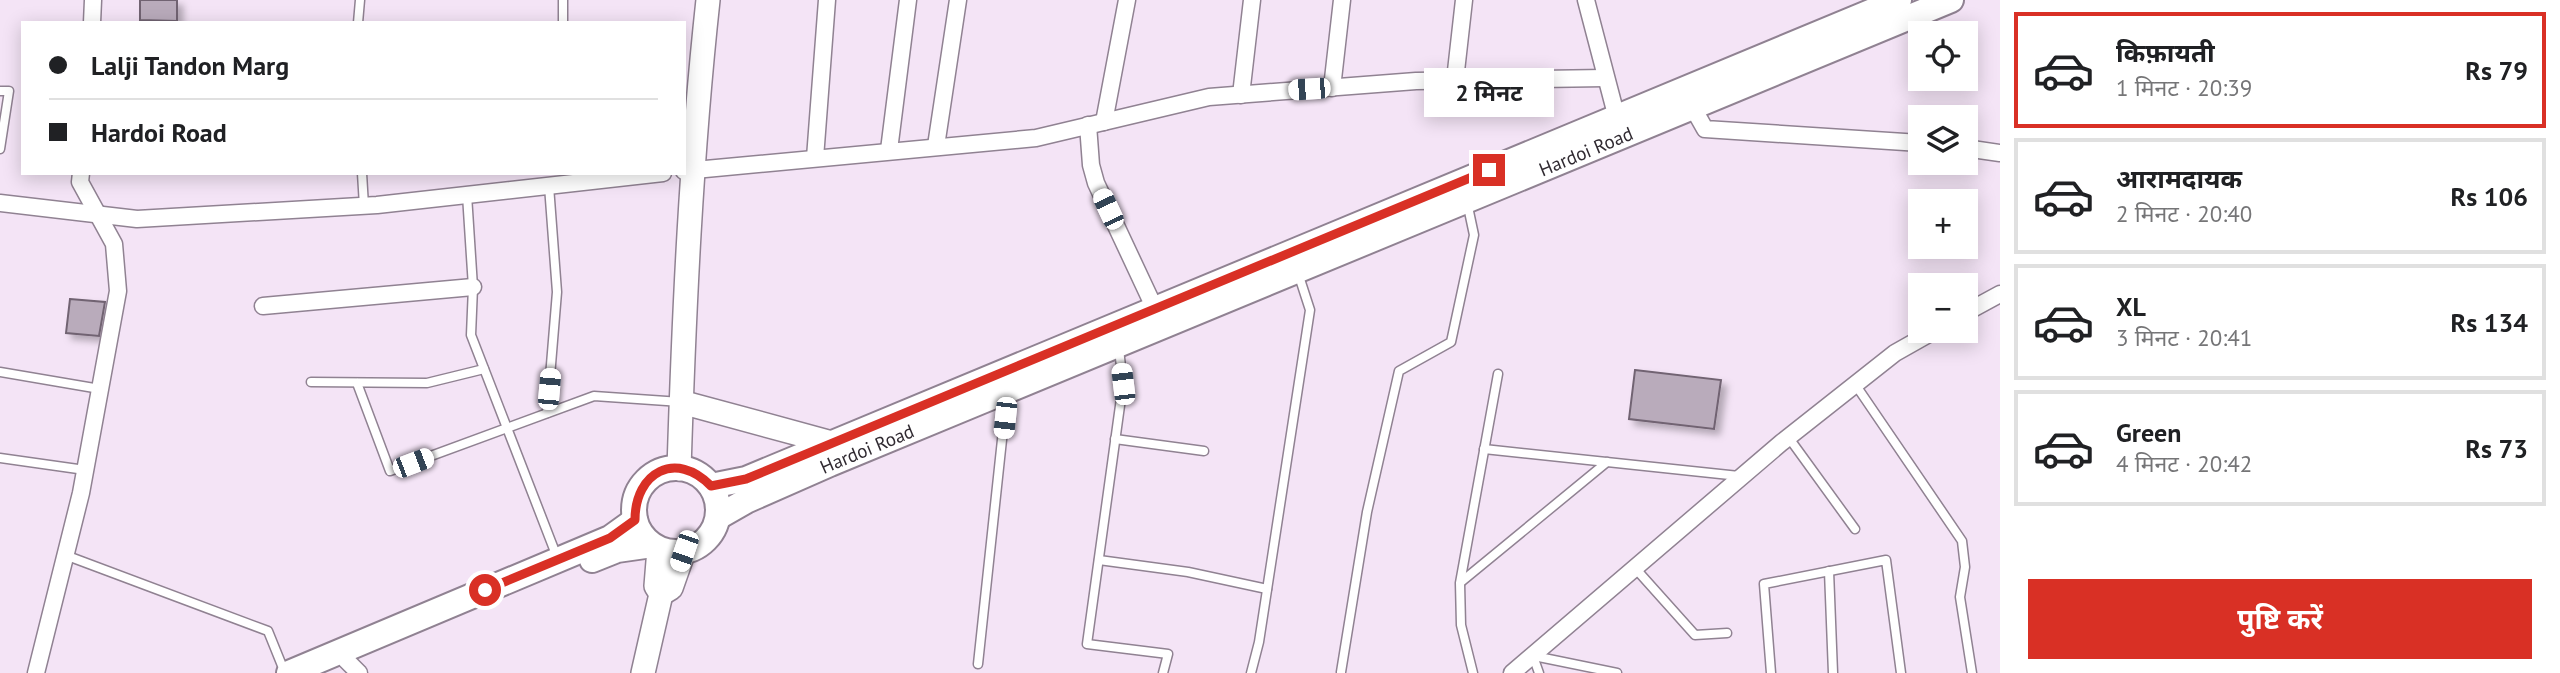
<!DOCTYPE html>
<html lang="hi">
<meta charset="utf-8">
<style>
body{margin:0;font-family:"PT Sans","Noto Sans Devanagari",sans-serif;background:#f6f6f6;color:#202124;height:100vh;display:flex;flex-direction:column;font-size:26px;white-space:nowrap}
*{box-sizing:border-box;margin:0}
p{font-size:23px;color:#757577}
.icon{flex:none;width:38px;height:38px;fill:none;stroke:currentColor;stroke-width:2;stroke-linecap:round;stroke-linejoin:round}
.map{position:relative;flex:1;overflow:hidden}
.details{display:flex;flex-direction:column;background:#fff;width:560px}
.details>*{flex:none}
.hud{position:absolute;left:21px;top:21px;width:665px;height:154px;border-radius:0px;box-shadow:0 4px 18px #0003;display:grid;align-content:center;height:154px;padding:0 28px;background:#fff}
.buttons{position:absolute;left:1908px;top:21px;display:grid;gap:14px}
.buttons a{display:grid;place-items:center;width:70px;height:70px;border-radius:0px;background:#fff;box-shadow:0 4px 18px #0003;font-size:35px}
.end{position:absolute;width:32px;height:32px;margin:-16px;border:9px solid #d93025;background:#fff;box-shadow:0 0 0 4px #fff}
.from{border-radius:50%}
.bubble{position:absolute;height:49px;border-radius:0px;background:#fff;box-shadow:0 4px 18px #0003;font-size:23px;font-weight:700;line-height:49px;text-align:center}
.car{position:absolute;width:21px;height:42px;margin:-21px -10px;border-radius:9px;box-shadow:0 0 5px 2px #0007;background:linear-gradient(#fff 24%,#345 0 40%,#fff 0 76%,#345 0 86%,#fff 0)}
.hud b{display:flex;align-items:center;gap:24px;height:66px;font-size:26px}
.hud b+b{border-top:2px solid #e0e0e0}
.hud i{width:18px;height:18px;background:#202124}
ul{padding:12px 0 0;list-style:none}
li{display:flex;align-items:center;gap:21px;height:116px;margin:0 14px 10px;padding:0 14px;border:4px solid #e0e0e0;border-radius:0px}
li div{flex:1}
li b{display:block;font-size:26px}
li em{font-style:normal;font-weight:700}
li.current{border-color:#d93025}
li>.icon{width:63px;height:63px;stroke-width:1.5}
.primary-button{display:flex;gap:14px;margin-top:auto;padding:14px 28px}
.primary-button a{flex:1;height:80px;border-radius:0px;background:#d93025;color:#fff;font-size:28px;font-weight:700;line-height:80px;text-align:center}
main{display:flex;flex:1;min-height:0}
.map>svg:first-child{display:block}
.building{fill:#b9abbb;stroke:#716372;stroke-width:2;filter:url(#shadow)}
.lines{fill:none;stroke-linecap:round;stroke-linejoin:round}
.lane-casing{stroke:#908292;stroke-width:11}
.street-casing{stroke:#908292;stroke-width:19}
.secondary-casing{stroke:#908292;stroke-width:26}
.primary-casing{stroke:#908292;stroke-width:28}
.lane{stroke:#fff;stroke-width:8}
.street{stroke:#fff;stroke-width:16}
.secondary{stroke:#fff;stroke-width:23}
.primary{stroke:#fff;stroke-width:24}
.route{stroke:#d93025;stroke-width:9}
.labels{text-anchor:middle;stroke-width:5;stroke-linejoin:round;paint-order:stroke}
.street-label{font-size:19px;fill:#302a31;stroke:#fdf4fe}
</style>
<main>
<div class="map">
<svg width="2000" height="673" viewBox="0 0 2000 673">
<defs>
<filter id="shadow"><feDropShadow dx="5.5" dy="5.5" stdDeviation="3.5" flood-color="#0004"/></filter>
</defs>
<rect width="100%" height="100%" fill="#f4e4f6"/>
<!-- building -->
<g class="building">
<path d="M140,0H177V21L140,20Z"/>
<path d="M70,299L105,302L99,336L66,333Z"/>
<path d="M1635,370L1721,380L1714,429L1629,419Z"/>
</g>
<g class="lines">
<!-- lane casing -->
<g class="lane-casing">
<g id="lane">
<path d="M563,0V23"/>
<path d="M358,23L360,0"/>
<path d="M0,91H9L0,149"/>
<path d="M362,173L364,206"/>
<path d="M467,195L473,287L471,335L557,557"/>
<path d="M1119,349L1123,384L1087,644L1168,654L1163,673"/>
<path d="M0,372L100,389"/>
<path d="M311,382L427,383L484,369"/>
<path d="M357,383L390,471L594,396L681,402"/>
<path d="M1855,384L1962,541L1965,567L1960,597L1972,673"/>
<path d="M547,413L557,292L549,186"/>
<path d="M1789,438L1855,529"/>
<path d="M1115,439L1204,451"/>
<path d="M1484,449L1739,476"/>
<path d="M0,458L85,470"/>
<path d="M65,555L268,631L285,673"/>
<path d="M1099,560L1188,572L1267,589"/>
<path d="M1635,568L1695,635L1727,633"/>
<path d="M1829,571L1833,673"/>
<path d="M1461,582L1607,462"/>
<path d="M1533,656L1539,673"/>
<path d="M1534,656L1617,673"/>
<path d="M978,664L1007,393"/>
<path d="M1341,672L1367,512L1399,371L1451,342L1474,235L1467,202"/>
<path d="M1251,673L1259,642L1310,310L1298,273"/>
<path d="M1473,673L1461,625L1460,583L1498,374"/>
<path d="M1771,673L1764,584L1886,560L1901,673"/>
</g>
</g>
<!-- street casing -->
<g class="street-casing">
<g id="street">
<path d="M1586,0L1619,126"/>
<path d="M92,23L93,0"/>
<path d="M1455,80L1464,0"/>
<path d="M1332,88L1342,0"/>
<path d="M1241,95L1252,0"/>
<path d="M1692,106L1705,129L1920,143"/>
<path d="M1104,122L1127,0"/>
<path d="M1088,125L1091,165L1096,183L1155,309"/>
<path d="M936,146L958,0"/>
<path d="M1965,148L2000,153"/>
<path d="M889,150L908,0"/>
<path d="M815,158L827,0"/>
<path d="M684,171L1036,138L1209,97L1416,81L1605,78"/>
<path d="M0,203L137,219L377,205L663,173"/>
<path d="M263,306L473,287"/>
<path d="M1965,313L2000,294"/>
<path d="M346,660L359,673"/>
<path d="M36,673L81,493L118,291L114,244L80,182L81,173"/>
<path d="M1512,673L1781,443L1895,353L1934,331"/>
</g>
</g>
<!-- secondary casing -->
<g class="secondary-casing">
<g id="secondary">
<path d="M681,402L832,443L836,452"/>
<path d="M679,469C684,312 691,156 708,0"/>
<path d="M661,594L671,588L684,551"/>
<path d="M643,673L661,594L656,586L659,549"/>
</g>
</g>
<!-- primary casing -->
<g class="primary-casing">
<g id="primary">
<circle cx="676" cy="510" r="42"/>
<path d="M711,486L746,479L1899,0"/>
<path id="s1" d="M718,517L746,501L830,464L1951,0"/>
<path d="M592,560L617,550L652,545"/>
<path d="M289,673L610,538L635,520"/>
</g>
</g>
<!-- lane -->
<use href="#lane" class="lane"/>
<!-- street -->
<use href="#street" class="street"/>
<!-- secondary -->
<use href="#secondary" class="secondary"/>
<!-- primary -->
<use href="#primary" class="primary"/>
</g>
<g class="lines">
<!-- route -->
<path class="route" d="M485,590L610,538L635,520C635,472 676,450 711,486L746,479L1489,170"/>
</g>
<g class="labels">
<!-- street labels -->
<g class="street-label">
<text dy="7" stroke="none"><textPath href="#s1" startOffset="942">Hardoi Road</textPath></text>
<text dy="7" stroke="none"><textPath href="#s1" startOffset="164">Hardoi Road</textPath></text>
</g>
</g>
</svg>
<div class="buttons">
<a><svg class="icon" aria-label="locate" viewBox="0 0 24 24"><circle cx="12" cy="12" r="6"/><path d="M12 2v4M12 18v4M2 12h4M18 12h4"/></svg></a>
<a><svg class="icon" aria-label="layers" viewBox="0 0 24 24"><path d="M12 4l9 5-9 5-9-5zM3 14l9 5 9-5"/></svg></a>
<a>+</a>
<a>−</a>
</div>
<i class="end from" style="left:485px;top:590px"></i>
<i class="end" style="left:1489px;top:170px"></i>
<div class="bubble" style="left:1424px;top:68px;width:130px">2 मिनट</div>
<i class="car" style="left:1309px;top:89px;rotate:266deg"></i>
<i class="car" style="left:1108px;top:209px;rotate:335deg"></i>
<i class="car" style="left:1123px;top:384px;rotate:353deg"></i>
<i class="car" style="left:549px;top:389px;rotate:5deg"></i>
<i class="car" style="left:1005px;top:418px;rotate:186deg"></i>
<i class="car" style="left:413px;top:463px;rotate:69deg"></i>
<i class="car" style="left:684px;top:551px;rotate:199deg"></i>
<div class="hud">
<b><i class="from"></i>Lalji Tandon Marg</b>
<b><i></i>Hardoi Road</b>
</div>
</div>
<section class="details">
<ul>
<li class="current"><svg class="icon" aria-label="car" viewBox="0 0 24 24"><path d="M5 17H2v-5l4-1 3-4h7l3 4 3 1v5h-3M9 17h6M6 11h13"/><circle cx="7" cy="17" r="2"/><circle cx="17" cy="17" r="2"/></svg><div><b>किफ़ायती</b><p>1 मिनट · 20:39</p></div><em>Rs 79</em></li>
<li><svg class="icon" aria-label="car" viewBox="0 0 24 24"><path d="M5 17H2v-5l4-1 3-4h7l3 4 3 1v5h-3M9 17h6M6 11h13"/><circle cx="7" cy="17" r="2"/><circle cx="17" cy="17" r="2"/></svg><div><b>आरामदायक</b><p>2 मिनट · 20:40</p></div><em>Rs 106</em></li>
<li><svg class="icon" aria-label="car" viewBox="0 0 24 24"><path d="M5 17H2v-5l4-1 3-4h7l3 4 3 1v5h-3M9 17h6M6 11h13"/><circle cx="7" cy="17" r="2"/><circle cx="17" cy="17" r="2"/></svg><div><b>XL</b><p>3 मिनट · 20:41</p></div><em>Rs 134</em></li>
<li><svg class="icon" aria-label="car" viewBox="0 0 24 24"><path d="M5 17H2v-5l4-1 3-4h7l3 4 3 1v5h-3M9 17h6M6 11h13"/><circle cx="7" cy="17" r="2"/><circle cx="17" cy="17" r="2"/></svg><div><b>Green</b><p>4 मिनट · 20:42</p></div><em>Rs 73</em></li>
</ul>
<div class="primary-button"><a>पुष्टि करें</a></div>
</section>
</main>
